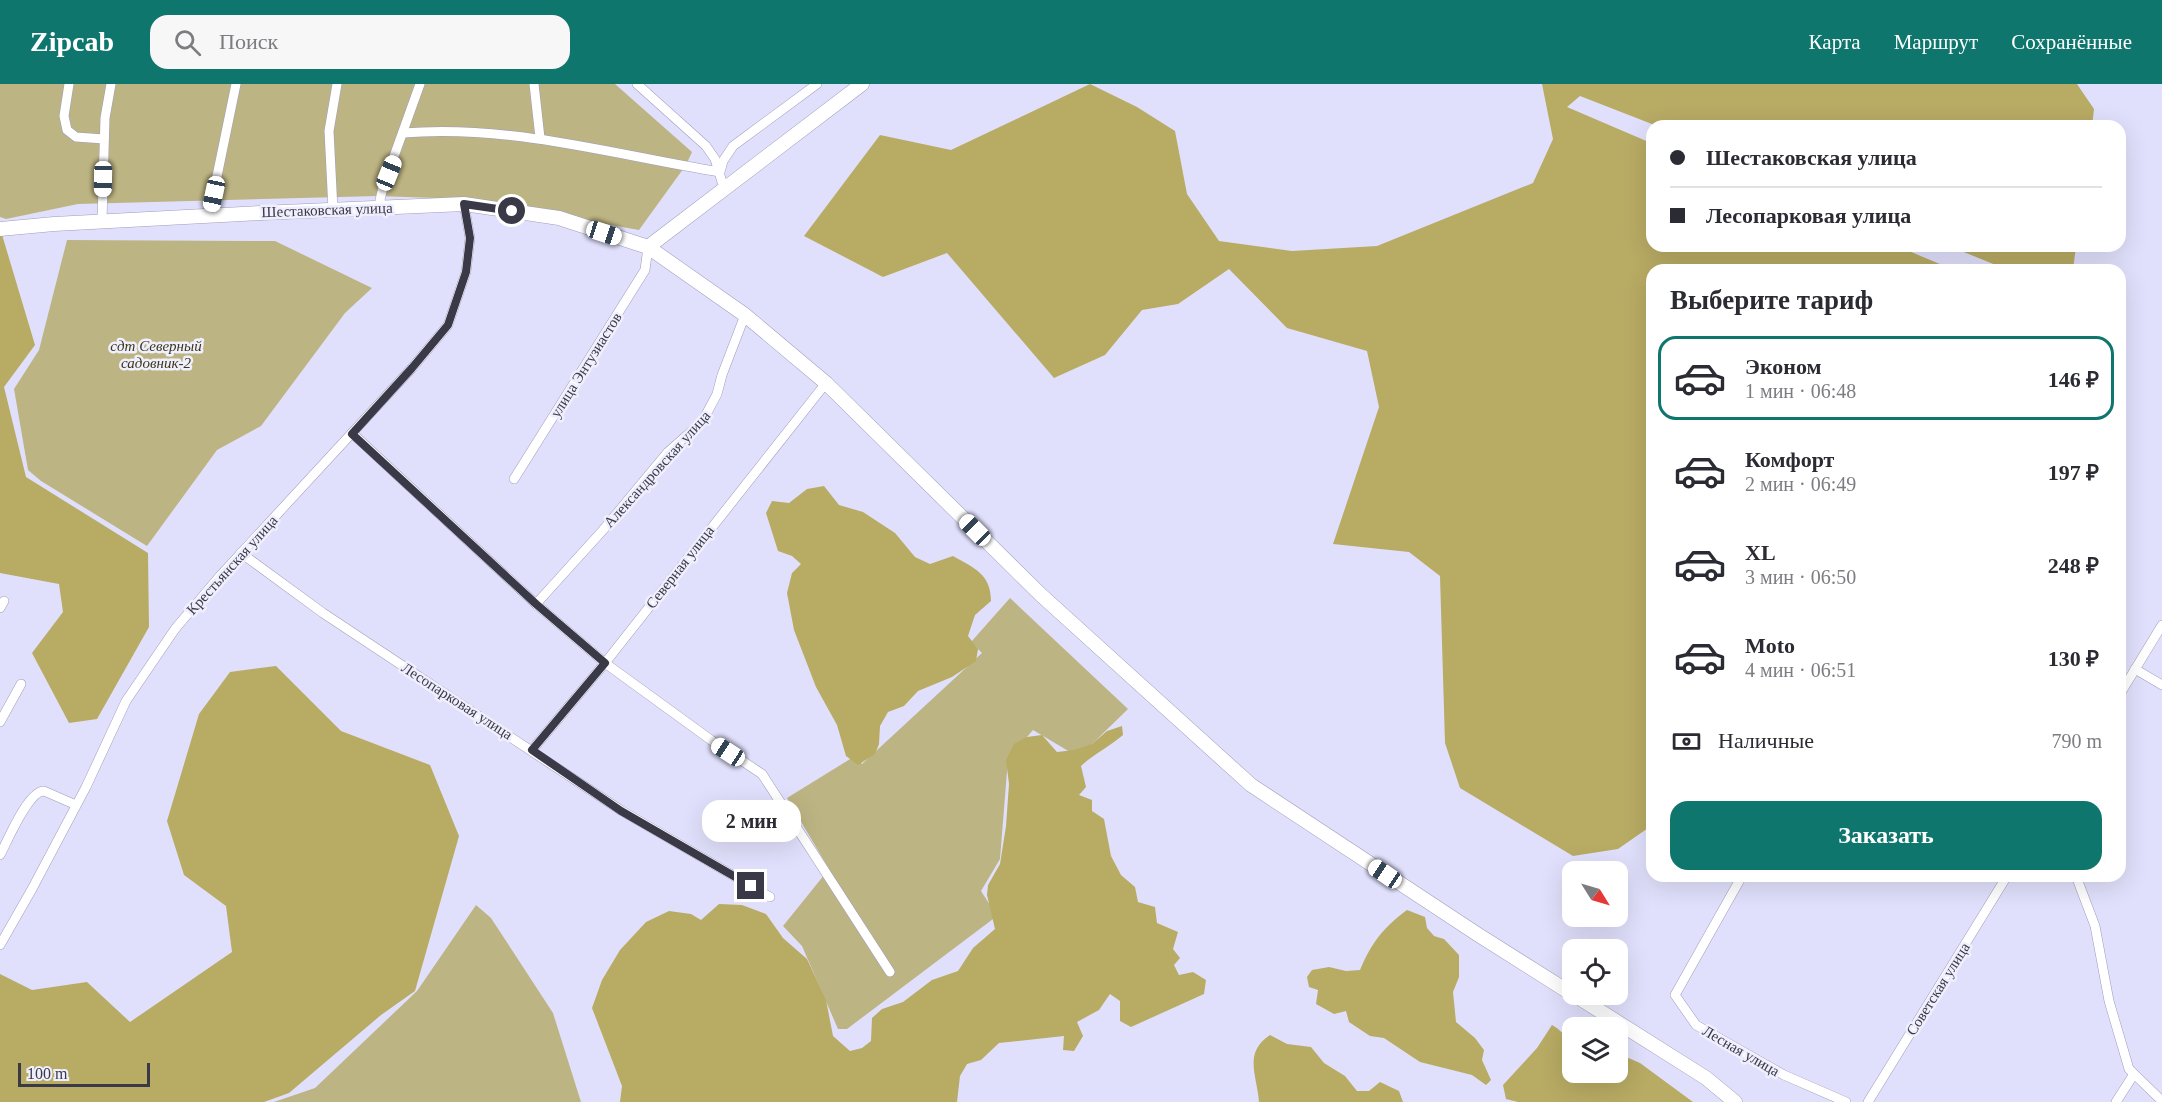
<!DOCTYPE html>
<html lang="ru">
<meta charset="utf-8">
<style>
body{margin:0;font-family:"Times New Roman",serif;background:#f7f7f7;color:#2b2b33;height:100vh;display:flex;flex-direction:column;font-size:22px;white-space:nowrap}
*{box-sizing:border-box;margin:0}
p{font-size:20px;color:#7c7c81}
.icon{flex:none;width:33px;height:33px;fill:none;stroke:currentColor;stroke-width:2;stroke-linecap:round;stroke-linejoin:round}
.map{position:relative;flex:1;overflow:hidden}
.sheet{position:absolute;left:1646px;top:180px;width:480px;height:618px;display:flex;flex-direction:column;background:#fff;border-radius:18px;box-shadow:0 6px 24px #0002}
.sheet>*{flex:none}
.guide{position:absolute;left:1646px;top:36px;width:480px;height:132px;border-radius:18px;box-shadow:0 6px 24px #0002;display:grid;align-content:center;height:132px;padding:0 24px;background:#fff}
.needle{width:39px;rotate:127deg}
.fabs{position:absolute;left:1562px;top:777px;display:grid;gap:12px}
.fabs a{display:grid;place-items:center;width:66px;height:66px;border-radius:12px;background:#fff;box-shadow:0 6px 24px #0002;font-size:30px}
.scale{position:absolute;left:18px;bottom:15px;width:132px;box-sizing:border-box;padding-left:6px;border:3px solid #3a3947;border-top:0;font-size:16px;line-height:21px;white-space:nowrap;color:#3a3947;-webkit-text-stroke:4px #efeffd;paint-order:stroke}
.end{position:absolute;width:27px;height:27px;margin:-14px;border:8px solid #3a3947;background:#fff;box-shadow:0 0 0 3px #fff}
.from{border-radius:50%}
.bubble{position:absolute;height:42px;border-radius:18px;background:#fff;box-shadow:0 6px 24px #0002;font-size:20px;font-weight:600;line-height:42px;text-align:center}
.car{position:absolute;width:18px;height:36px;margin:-18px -9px;border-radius:8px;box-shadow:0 0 4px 2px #0007;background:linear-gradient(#fff 24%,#345 0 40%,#fff 0 76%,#345 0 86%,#fff 0)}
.guide b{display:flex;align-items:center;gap:21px;height:57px;font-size:22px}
.guide b+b{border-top:2px solid #e1e1e2}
.guide i{width:15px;height:15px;background:#2b2b33}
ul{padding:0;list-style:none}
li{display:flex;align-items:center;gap:18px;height:84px;margin:0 12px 9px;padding:0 12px;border:3px solid transparent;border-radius:18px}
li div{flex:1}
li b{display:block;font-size:22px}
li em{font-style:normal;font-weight:600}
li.selected{border-color:#0f766e}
li>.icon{width:54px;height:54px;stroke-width:1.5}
h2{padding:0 24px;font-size:27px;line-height:72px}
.pay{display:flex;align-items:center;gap:15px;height:66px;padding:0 24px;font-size:22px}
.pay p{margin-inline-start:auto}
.primary-button{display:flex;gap:12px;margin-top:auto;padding:12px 24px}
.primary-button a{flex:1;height:69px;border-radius:18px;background:#0f766e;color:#fff;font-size:24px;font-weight:600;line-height:69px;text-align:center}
header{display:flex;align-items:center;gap:36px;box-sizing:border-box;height:84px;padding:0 30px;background:#0f766e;color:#fff}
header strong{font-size:28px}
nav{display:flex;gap:33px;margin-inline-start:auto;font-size:21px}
.search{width:420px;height:54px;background:#f7f7f7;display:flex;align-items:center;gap:15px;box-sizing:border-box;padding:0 21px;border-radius:18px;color:#7c7c81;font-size:22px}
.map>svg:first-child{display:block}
.green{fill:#bdb483}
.forest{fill:#b8ab64}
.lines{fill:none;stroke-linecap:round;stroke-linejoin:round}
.street-casing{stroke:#9e9cbd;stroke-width:10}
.secondary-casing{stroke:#9e9cbd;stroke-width:15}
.street{stroke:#fff;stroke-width:9}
.secondary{stroke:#fff;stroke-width:14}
.route{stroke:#3a3947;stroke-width:8}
.labels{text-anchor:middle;stroke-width:5;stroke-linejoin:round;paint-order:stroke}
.street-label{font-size:15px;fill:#3a3947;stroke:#efeffd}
.park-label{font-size:15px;font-style:italic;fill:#3c3616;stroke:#efeffd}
</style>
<header>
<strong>Zipcab</strong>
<div class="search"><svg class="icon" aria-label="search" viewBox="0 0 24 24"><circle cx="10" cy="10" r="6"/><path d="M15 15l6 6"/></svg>Поиск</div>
<nav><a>Карта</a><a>Маршрут</a><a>Сохранённые</a></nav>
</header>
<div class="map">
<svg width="2162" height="1018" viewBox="0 0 2162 1018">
<rect width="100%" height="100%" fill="#e1e0fc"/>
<!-- green -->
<g class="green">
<path d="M0,0H615L692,68L686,81L639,146L465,115L377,112L78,120L6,135L0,133Z"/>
<path d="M67,156L275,157L372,204L345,229L261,342L217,366L147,462L41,397L28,386L14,305L39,266Z"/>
<path d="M1010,514L1128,625L1087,665L1070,668L1033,646L1008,675L1000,775L981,807L997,832L847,945H838L802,862L783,842L829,785L787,714L855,672L862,680L982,569L971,558Z"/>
<path d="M476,821L491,834L553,929L581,1018H274L315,1004L417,907Z"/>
</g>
<!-- forest -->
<g class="forest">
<path d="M1090,0L1137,23L1175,47L1187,110L1219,157L1292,167L1377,162L1533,99L1553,55L1542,0H2077L2094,25L2092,42H1657L1580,12L1567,23L1651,59L1652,162H1897L1954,186H1652L1651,742L1618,765L1573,772L1460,704L1445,659L1440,492L1409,468L1333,460L1379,323L1367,267L1287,244L1229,185L1178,220L1142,226L1105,271L1054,294L947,169L883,193L804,152L880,51L951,66Z"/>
<path d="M0,144L35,261L4,303L26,393L148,469L149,543L97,635L69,639L32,569L63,528L59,500L0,489Z"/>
<path d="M1949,162H2076L2073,186H2008Z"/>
<path d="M824,402L839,421L863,428L895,449L915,473L930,480L953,472C974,484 991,490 991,517L975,531L968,552L978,565L976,577L952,593L918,607L904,622L888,628L880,642L879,660L875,670L858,681L846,672L837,641L816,603L794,546L787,509L792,489L801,480L792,472L778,467L766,429L772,417L789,419L807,405Z"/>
<path d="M276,582L341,647L430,681L459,752L415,907L381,931L289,1009L264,1018H0V890L32,906L87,898L130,938L232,868L226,822L184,791L167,737L199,630L230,588Z"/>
<path d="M1122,642L1123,651C1109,663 1094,670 1081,682L1086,703L1079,711L1092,716V727L1104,735L1111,772L1121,791L1135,803L1138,818L1155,823L1157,839L1178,848L1173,865L1180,874L1174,881L1179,891L1193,888L1206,896L1204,910L1131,943L1120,937V917L1110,910L1099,926L1077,938L1083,952L1074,967L1063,966L1064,952L999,959L981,976L967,980L960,992L957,1018H620L622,1002L592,924L602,896L620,866L646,838L669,827L691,830L701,836L719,820L742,821L766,830L783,854L807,875L826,916L833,952L850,967L862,964L871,957L872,934L882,925L903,918L932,896L958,887L973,864L995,845L987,811L988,801L1000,780L1006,742L1009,700L1006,676L1014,660L1027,653L1042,651L1057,668L1074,666L1092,660L1107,647Z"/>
<path d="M1407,826L1425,833L1427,844L1434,852L1444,855L1459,871V893L1453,908L1456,938L1475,954L1484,966L1482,976L1491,996L1486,1001L1472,991L1420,978L1384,954L1370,952L1349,938L1346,927L1334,930L1316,920L1318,906L1309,903L1307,893L1312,886L1329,883L1346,887L1360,886C1372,858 1383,844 1407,826Z"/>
<path d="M1552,941C1560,945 1565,953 1572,955V988H1617V969L1640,979L1693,1018H1518L1506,1015L1503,1001L1537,964Z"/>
<path d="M1270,951L1287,960L1311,963L1324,979L1345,992L1357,1007H1369L1380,998L1399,1007L1403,1018H1259C1257,991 1243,969 1270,951Z"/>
</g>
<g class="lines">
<!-- street casing -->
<g class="street-casing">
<g id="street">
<path d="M69,0L64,32L67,46L76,53L104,55"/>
<path d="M534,0L540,54"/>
<path d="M637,0L706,62L715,75L722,98L726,105"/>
<path d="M403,49C510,40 615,71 720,88L723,77L733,62L817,0"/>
<path d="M382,124L380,116L383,103L420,0"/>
<path d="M333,126L329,47L337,0"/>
<path d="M209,131L236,0"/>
<path d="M102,137L105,34L111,0"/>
<path d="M352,349L536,520L605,579L711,656L762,690L890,888"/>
<path d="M514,395L645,186L648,163"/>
<path d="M241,469L323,529L622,727L770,813"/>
<path d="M536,520L603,446L668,368L702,338L717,310L722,291L745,231"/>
<path d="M0,524L4,517"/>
<path d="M2135,585L2162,601"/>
<path d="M2120,610L2162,541"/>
<path d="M0,638L21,600"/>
<path d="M532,666L605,579L826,299"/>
<path d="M0,771C8,756 28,707 44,707L76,721"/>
<path d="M1742,792L1675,911L1696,941L1784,991L1846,1018"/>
<path d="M2076,792L2095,842L2109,917L2129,985L2162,1017"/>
<path d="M0,861L32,805L86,703L126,617L175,545L220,492L412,284L448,241L466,188L470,154L464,120"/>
<path d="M1868,1018L2007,792"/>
<path d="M2116,1018L2134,990"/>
</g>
</g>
<!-- secondary casing -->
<g class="secondary-casing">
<g id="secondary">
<path d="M0,145L54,140L261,129L464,120L559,134L648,163L745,231L826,299L1041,511L1251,701L1477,850L1572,910"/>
<path d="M648,163L862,0"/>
<path d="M1573,910L1706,994L1735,1018"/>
</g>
</g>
<!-- street -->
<use href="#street" class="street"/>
<!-- secondary -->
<use href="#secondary" class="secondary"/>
</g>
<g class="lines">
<!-- route -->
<path class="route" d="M512,127L464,120L470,154L466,188L448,241L412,284L352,350L536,520L605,579L532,666L621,727L751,802"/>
</g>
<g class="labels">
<!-- street labels -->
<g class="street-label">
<text transform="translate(327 126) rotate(-2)" y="5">Шестаковская улица</text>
<text transform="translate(586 281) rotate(-58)" y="5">улица Энтузиастов</text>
<text transform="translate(657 385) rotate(-48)" y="5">Александровская улица</text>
<text transform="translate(232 481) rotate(-48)" y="5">Крестьянская улица</text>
<text transform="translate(680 483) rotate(-52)" y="5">Северная улица</text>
<text transform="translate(457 617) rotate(33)" y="5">Лесопарковая улица</text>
<text transform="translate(1938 905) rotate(-58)" y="5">Советская улица</text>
<text transform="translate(1741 967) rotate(30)" y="5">Лесная улица</text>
</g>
<!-- park labels -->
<g class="park-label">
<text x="156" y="267">сдт Северный<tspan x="156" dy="17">садовник-2</tspan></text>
</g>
</g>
</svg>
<div class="fabs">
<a><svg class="needle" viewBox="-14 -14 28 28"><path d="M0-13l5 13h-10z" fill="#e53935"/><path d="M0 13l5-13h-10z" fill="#7c7c81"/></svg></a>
<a><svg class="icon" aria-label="locate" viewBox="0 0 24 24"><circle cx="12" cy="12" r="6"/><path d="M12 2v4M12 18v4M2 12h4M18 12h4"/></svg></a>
<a><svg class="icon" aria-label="layers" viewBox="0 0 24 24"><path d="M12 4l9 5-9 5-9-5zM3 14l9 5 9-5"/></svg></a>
</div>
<div class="scale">100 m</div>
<i class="end from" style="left:512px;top:127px"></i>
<i class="end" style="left:751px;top:802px"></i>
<div class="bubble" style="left:702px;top:716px;width:99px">2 мин</div>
<i class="car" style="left:389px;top:89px;rotate:22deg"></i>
<i class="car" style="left:103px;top:95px;rotate:181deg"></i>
<i class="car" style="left:214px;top:110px;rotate:192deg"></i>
<i class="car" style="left:604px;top:149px;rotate:108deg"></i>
<i class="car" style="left:975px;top:446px;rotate:315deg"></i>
<i class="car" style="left:728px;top:668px;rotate:303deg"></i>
<i class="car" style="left:1385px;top:790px;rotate:304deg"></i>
<div class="guide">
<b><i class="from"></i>Шестаковская улица</b>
<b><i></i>Лесопарковая улица</b>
</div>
<section class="sheet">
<h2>Выберите тариф</h2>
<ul>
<li class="selected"><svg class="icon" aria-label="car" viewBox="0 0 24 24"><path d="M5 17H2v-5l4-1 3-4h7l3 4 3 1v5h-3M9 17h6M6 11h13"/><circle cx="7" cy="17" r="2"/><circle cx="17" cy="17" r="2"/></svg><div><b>Эконом</b><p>1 мин · 06:48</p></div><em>146 ₽</em></li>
<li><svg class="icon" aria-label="car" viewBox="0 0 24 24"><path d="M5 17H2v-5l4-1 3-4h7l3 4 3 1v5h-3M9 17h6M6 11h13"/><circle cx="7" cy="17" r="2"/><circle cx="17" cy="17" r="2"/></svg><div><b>Комфорт</b><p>2 мин · 06:49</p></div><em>197 ₽</em></li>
<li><svg class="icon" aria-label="car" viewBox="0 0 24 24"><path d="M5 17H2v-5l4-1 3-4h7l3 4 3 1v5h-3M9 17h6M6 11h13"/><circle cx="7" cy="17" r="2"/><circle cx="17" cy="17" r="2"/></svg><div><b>XL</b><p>3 мин · 06:50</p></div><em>248 ₽</em></li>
<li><svg class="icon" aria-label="car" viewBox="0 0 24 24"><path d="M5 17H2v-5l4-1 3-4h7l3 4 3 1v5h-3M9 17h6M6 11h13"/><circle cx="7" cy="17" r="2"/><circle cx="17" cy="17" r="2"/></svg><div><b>Moto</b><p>4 мин · 06:51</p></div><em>130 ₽</em></li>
</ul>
<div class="pay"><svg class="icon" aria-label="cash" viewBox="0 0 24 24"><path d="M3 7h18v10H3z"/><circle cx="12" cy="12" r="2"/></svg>Наличные<p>790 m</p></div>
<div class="primary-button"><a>Заказать</a></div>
</section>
</div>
